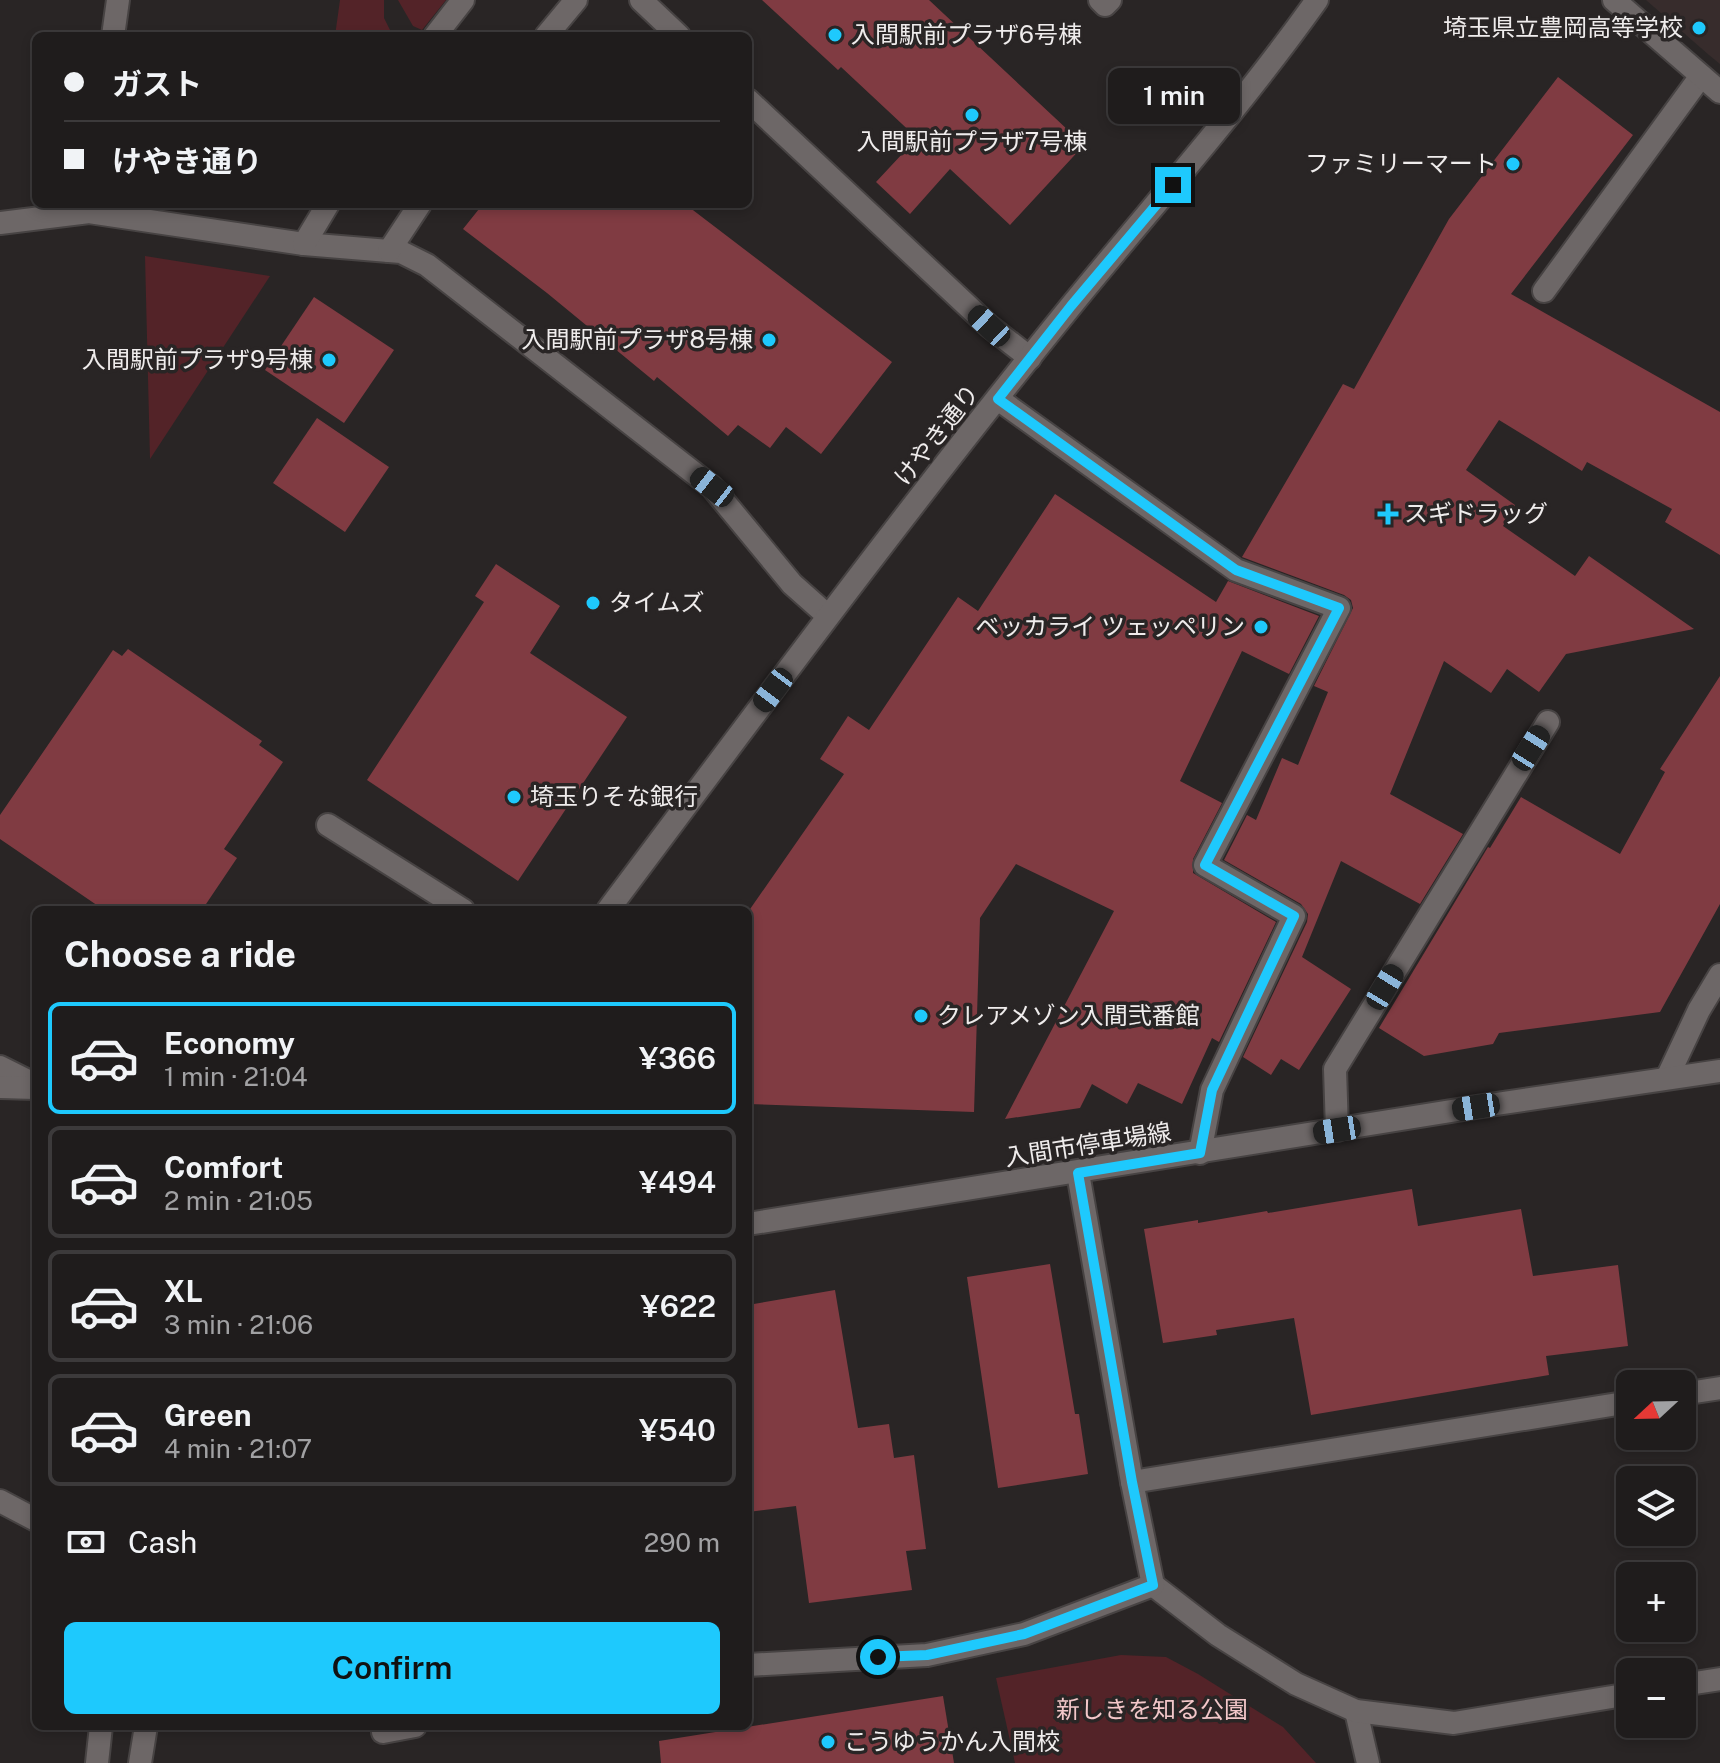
<!DOCTYPE html>
<meta charset="utf-8">
<style>
body{margin:0;font-family:"Public Sans","Noto Sans JP",sans-serif;background:#272525;color:#f1f3f6;height:100vh;display:flex;flex-direction:column;font-size:30px;white-space:nowrap}
*{box-sizing:border-box;margin:0}
p{font-size:26px;color:#a1a1a3}
.icon{flex:none;width:44px;height:44px;fill:none;stroke:currentColor;stroke-width:2;stroke-linecap:round;stroke-linejoin:round}
.map{position:relative;flex:1;overflow:hidden}
.sheet{position:absolute;left:32px;top:906px;width:720px;height:824px;display:flex;flex-direction:column;background:#1f1c1c;border-radius:12px;box-shadow:0 4px 12px #0003,0 0 0 2px #3c3a3b}
.sheet>*{flex:none}
.hud{position:absolute;left:32px;top:32px;width:720px;height:176px;border-radius:12px;box-shadow:0 4px 12px #0003,0 0 0 2px #3c3a3b;display:grid;align-content:center;height:176px;padding:0 32px;background:#1f1c1c}
.needle{width:52px;rotate:248deg}
.buttons{position:absolute;left:1616px;top:1370px;display:grid;gap:16px}
.buttons a{display:grid;place-items:center;width:80px;height:80px;border-radius:12px;background:#1f1c1c;box-shadow:0 4px 12px #0003,0 0 0 2px #3c3a3b;font-size:40px}
.end{position:absolute;width:36px;height:36px;margin:-18px;border:10px solid #1ec9fd;background:#111;box-shadow:0 0 0 4px #111}
.from{border-radius:50%}
.bubble{position:absolute;height:56px;border-radius:12px;background:#1f1c1c;box-shadow:0 4px 12px #0003,0 0 0 2px #3c3a3b;font-size:26px;font-weight:600;line-height:56px;text-align:center}
.car{position:absolute;width:24px;height:48px;margin:-24px -12px;border-radius:10px;box-shadow:0 0 6px 2px #0007;background:linear-gradient(#222 24%,#8ab4d8 0 40%,#222 0 76%,#8ab4d8 0 86%,#222 0)}
.hud b{display:flex;align-items:center;gap:28px;height:76px;font-size:30px}
.hud b+b{border-top:2px solid #3c3a3b}
.hud i{width:20px;height:20px;background:#f1f3f6}
ul{padding:0;list-style:none}
li{display:flex;align-items:center;gap:24px;height:112px;margin:0 16px 12px;padding:0 16px;border:4px solid #3c3a3b;border-radius:12px}
li div{flex:1}
li b{display:block;font-size:30px}
li em{font-style:normal;font-weight:600}
li.current{border-color:#1ec9fd}
li>.icon{width:72px;height:72px;stroke-width:1.5}
h2{padding:0 32px;font-size:36px;line-height:96px}
.pay{display:flex;align-items:center;gap:20px;height:88px;padding:0 32px;font-size:30px}
.pay p{margin-inline-start:auto}
.action{display:flex;gap:16px;margin-top:auto;padding:16px 32px}
.action a{flex:1;height:92px;border-radius:12px;background:#1ec9fd;color:#111;font-size:32px;font-weight:600;line-height:92px;text-align:center}
.map>svg:first-child{display:block}
.built{fill:#372c2c}
.green{fill:#532328}
.building{fill:#803b42}
.lines{fill:none;stroke-linecap:round;stroke-linejoin:round}
.service-casing{stroke:#474343;stroke-width:26}
.minor-casing{stroke:#474343;stroke-width:26}
.tertiary-casing{stroke:#474343;stroke-width:26}
.secondary-casing{stroke:#474343;stroke-width:26}
.service{stroke:#6d6767;stroke-width:22}
.minor{stroke:#6d6767;stroke-width:22}
.tertiary{stroke:#6d6767;stroke-width:22}
.secondary{stroke:#6d6767;stroke-width:22}
.route{stroke:#1ec9fd;stroke-width:10}
.poi-dot{fill:#1ec9fd;stroke:#292525;stroke-width:3}
.labels{text-anchor:middle;stroke-width:7;stroke-linejoin:round;paint-order:stroke}
.poi-label{font-size:24px;fill:#efecec;stroke:#292525;text-anchor:start}
.street-label{font-size:24px;fill:#efecec;stroke:#292525}
.park-label{font-size:24px;fill:#f3c7c9;stroke:#292525}
</style>
<div class="map">
<svg width="1720" height="1763" viewBox="0 0 1720 1763">
<rect width="100%" height="100%" fill="#292525"/>
<!-- built -->
<path class="built" d="M1646,0H1720V64L1709,55Z"/>
<!-- green -->
<g class="green">
<path d="M340,0H384V18L393,36H335Z"/>
<path d="M398,0H446L422,30L413,26Z"/>
<path d="M145,256L270,276L150,459Z"/>
<path d="M1121,1655L1166,1657L1198,1674L1283,1727L1316,1763H1015L996,1678Z"/>
</g>
<!-- building -->
<g class="building">
<path d="M762,0H929L1084,145L1010,225L950,169L910,214L876,182L917,138L841,67L838,70Z"/>
<path d="M1558,77L1633,135L1511,294L1720,412V555L1665,522L1672,509L1587,462L1582,471L1499,420L1466,470L1515,505L1503,526L1575,576L1589,556L1694,629L1566,654L1539,692L1507,669L1491,693L1444,661L1390,794L1463,834L1420,904L1341,861L1302,957L1351,989L1299,1070L1281,1059L1271,1075L1243,1057L1307,922L1308,914L1301,904L1224,860L1247,815L1256,820L1282,758L1298,765L1328,692L1314,686L1353,608L1351,600L1344,595L1242,557L1343,384L1354,389L1449,219Z"/>
<path d="M483,204H685L892,362L821,454L786,427L770,448L738,425L728,436L657,377L654,381L547,293L463,229Z"/>
<path d="M314,297L394,350L344,423L265,370Z"/>
<path d="M317,418L389,467L345,532L273,483Z"/>
<path d="M1055,494L1216,602L1228,581L1319,616L1289,674L1242,651L1180,781L1222,803L1193,859V873L1276,922L1219,1042L1212,1038L1182,1104L1138,1083L1127,1104L1092,1084L1080,1108L1005,1119L1114,911L1016,864L980,918L974,1112L748,1104V912L844,774L820,759L848,716L869,730L958,597L978,611Z"/>
<path d="M496,564L560,606L530,653L627,717L518,881L367,780L484,602L475,596Z"/>
<path d="M128,649L262,741L259,745L283,762L224,849L237,858L202,910H104L0,839V815L113,650L122,656Z"/>
<path d="M1720,676V904L1660,1012L1499,1033L1493,1044L1424,1056L1379,1028L1488,847L1490,848L1521,797L1620,854L1665,772L1660,769Z"/>
<path d="M1412,1189L1418,1226L1521,1209L1533,1276L1618,1265L1628,1346L1546,1356L1549,1375L1311,1415L1294,1318L1216,1330L1217,1335L1163,1343L1144,1229L1198,1220V1223L1267,1211L1268,1213Z"/>
<path d="M1050,1264L1075,1414H1079L1088,1474L998,1488L967,1277Z"/>
<path d="M835,1290L858,1428L889,1424L894,1458L914,1455L926,1549L906,1551L912,1590L809,1603L796,1506L748,1512V1305Z"/>
<path d="M943,1696L954,1763H661L659,1741Z"/>
</g>
<g class="lines">
<!-- service casing -->
<g class="service-casing">
<g id="service">
<path d="M641,0L679,36"/>
<path d="M1100,0L1105,5L1110,0"/>
<path d="M113,36L118,0"/>
<path d="M435,36L463,0"/>
<path d="M546,36L576,0"/>
<path d="M748,100L989,326L1030,358"/>
<path d="M0,223L89,212L304,244L401,252L427,265L712,487L792,584L828,616"/>
<path d="M304,244L328,204"/>
<path d="M389,251L420,204"/>
<path d="M1544,291L1701,76"/>
<path d="M328,825L463,910"/>
<path d="M0,1501L36,1520"/>
<path d="M1356,1711L1368,1763"/>
</g>
</g>
<!-- minor casing -->
<g class="minor-casing">
<g id="minor">
<path d="M1614,0L1720,92"/>
<path d="M998,399L1236,570L1339,608L1205,865L1294,916L1212,1090L1200,1153"/>
<path d="M0,1067L36,1085"/>
<path d="M1667,1078L1699,1010L1720,975"/>
<path d="M0,1087L35,1088"/>
<path d="M1337,1130L1335,1069L1548,722"/>
<path d="M1078,1173L1132,1482L1153,1585L1218,1635L1296,1684L1356,1711L1454,1723L1630,1694"/>
<path d="M1682,1394L1720,1388"/>
<path d="M1132,1482L1630,1402"/>
<path d="M748,1665L927,1655L1024,1634L1153,1585"/>
<path d="M1682,1685L1720,1679"/>
<path d="M383,1732L415,1726"/>
</g>
</g>
<!-- tertiary casing -->
<g class="tertiary-casing">
<g id="tertiary">
<path d="M608,910C760,707 911,503 1071,306C1154,204 1241,107 1317,0"/>
<path d="M97,1763L101,1726"/>
<path d="M140,1763L146,1726"/>
</g>
</g>
<!-- secondary casing -->
<g class="secondary-casing">
<path id="secondary" d="M748,1224L1476,1107L1720,1071"/>
</g>
<!-- service -->
<use href="#service" class="service"/>
<!-- minor -->
<use href="#minor" class="minor"/>
<!-- tertiary -->
<use href="#tertiary" class="tertiary"/>
<!-- secondary -->
<use href="#secondary" class="secondary"/>
</g>
<g class="lines">
<!-- route -->
<path class="route" d="M878,1657L927,1655L1024,1634L1153,1585L1132,1482L1078,1173L1200,1153L1212,1090L1294,916L1205,865L1339,608L1236,570L998,399L1071,306L1173,185"/>
</g>
<!-- markers -->
<g class="poi-dot">
<circle cx="1699" cy="28" r="8"/>
<circle cx="835" cy="35" r="8"/>
<circle cx="972" cy="115" r="8"/>
<circle cx="1513" cy="164" r="8"/>
<circle cx="769" cy="340" r="8"/>
<circle cx="329" cy="360" r="8"/>
<path d="M1384 502h8v8h8v8h-8v8h-8v-8h-8v-8h8z"/>
<circle cx="593" cy="603" r="8"/>
<circle cx="1261" cy="627" r="8"/>
<circle cx="514" cy="797" r="8"/>
<circle cx="921" cy="1016" r="8"/>
<circle cx="828" cy="1742" r="8"/>
</g>
<g class="labels">
<!-- poi labels -->
<g class="poi-label">
<text x="1683" y="36" text-anchor="end">埼玉県立豊岡高等学校</text>
<text x="851" y="43">入間駅前プラザ6号棟</text>
<text x="972" y="150" text-anchor="middle">入間駅前プラザ7号棟</text>
<text x="1497" y="172" text-anchor="end">ファミリーマート</text>
<text x="753" y="348" text-anchor="end">入間駅前プラザ8号棟</text>
<text x="313" y="368" text-anchor="end">入間駅前プラザ9号棟</text>
<text x="1404" y="522">スギドラッグ</text>
<text x="609" y="611">タイムズ</text>
<text x="1245" y="635" text-anchor="end">ベッカライ ツェッペリン</text>
<text x="530" y="805">埼玉りそな銀行</text>
<text x="937" y="1024">クレアメゾン入間弐番館</text>
<text x="844" y="1750">こうゆうかん入間校</text>
</g>
<!-- street labels -->
<g class="street-label">
<text transform="translate(937 435) rotate(-52)" y="8">けやき通り</text>
<text transform="translate(1088 1145) rotate(-9)" y="8">入間市停車場線</text>
</g>
<!-- park labels -->
<g class="park-label">
<text x="1152" y="1718">新しきを知る公園</text>
</g>
</g>
</svg>
<div class="buttons">
<a><svg class="needle" viewBox="-14 -14 28 28"><path d="M0-13l5 13h-10z" fill="#e53935"/><path d="M0 13l5-13h-10z" fill="#a1a1a3"/></svg></a>
<a><svg class="icon" aria-label="layers" viewBox="0 0 24 24"><path d="M12 4l9 5-9 5-9-5zM3 14l9 5 9-5"/></svg></a>
<a>+</a>
<a>−</a>
</div>
<i class="end from" style="left:878px;top:1657px"></i>
<i class="end" style="left:1173px;top:185px"></i>
<div class="bubble" style="left:1108px;top:68px;width:132px">1 min</div>
<i class="car" style="left:989px;top:326px;rotate:313deg"></i>
<i class="car" style="left:712px;top:487px;rotate:308deg"></i>
<i class="car" style="left:773px;top:690px;rotate:217deg"></i>
<i class="car" style="left:1531px;top:748px;rotate:32deg"></i>
<i class="car" style="left:1385px;top:987px;rotate:31deg"></i>
<i class="car" style="left:1476px;top:1107px;rotate:261deg"></i>
<i class="car" style="left:1337px;top:1130px;rotate:261deg"></i>
<div class="hud">
<b><i class="from"></i>ガスト</b>
<b><i></i>けやき通り</b>
</div>
<section class="sheet">
<h2>Choose a ride</h2>
<ul>
<li class="current"><svg class="icon" aria-label="car" viewBox="0 0 24 24"><path d="M5 17H2v-5l4-1 3-4h7l3 4 3 1v5h-3M9 17h6M6 11h13"/><circle cx="7" cy="17" r="2"/><circle cx="17" cy="17" r="2"/></svg><div><b>Economy</b><p>1 min · 21:04</p></div><em>¥366</em></li>
<li><svg class="icon" aria-label="car" viewBox="0 0 24 24"><path d="M5 17H2v-5l4-1 3-4h7l3 4 3 1v5h-3M9 17h6M6 11h13"/><circle cx="7" cy="17" r="2"/><circle cx="17" cy="17" r="2"/></svg><div><b>Comfort</b><p>2 min · 21:05</p></div><em>¥494</em></li>
<li><svg class="icon" aria-label="car" viewBox="0 0 24 24"><path d="M5 17H2v-5l4-1 3-4h7l3 4 3 1v5h-3M9 17h6M6 11h13"/><circle cx="7" cy="17" r="2"/><circle cx="17" cy="17" r="2"/></svg><div><b>XL</b><p>3 min · 21:06</p></div><em>¥622</em></li>
<li><svg class="icon" aria-label="car" viewBox="0 0 24 24"><path d="M5 17H2v-5l4-1 3-4h7l3 4 3 1v5h-3M9 17h6M6 11h13"/><circle cx="7" cy="17" r="2"/><circle cx="17" cy="17" r="2"/></svg><div><b>Green</b><p>4 min · 21:07</p></div><em>¥540</em></li>
</ul>
<div class="pay"><svg class="icon" aria-label="cash" viewBox="0 0 24 24"><path d="M3 7h18v10H3z"/><circle cx="12" cy="12" r="2"/></svg>Cash<p>290 m</p></div>
<div class="action"><a>Confirm</a></div>
</section>
</div>
